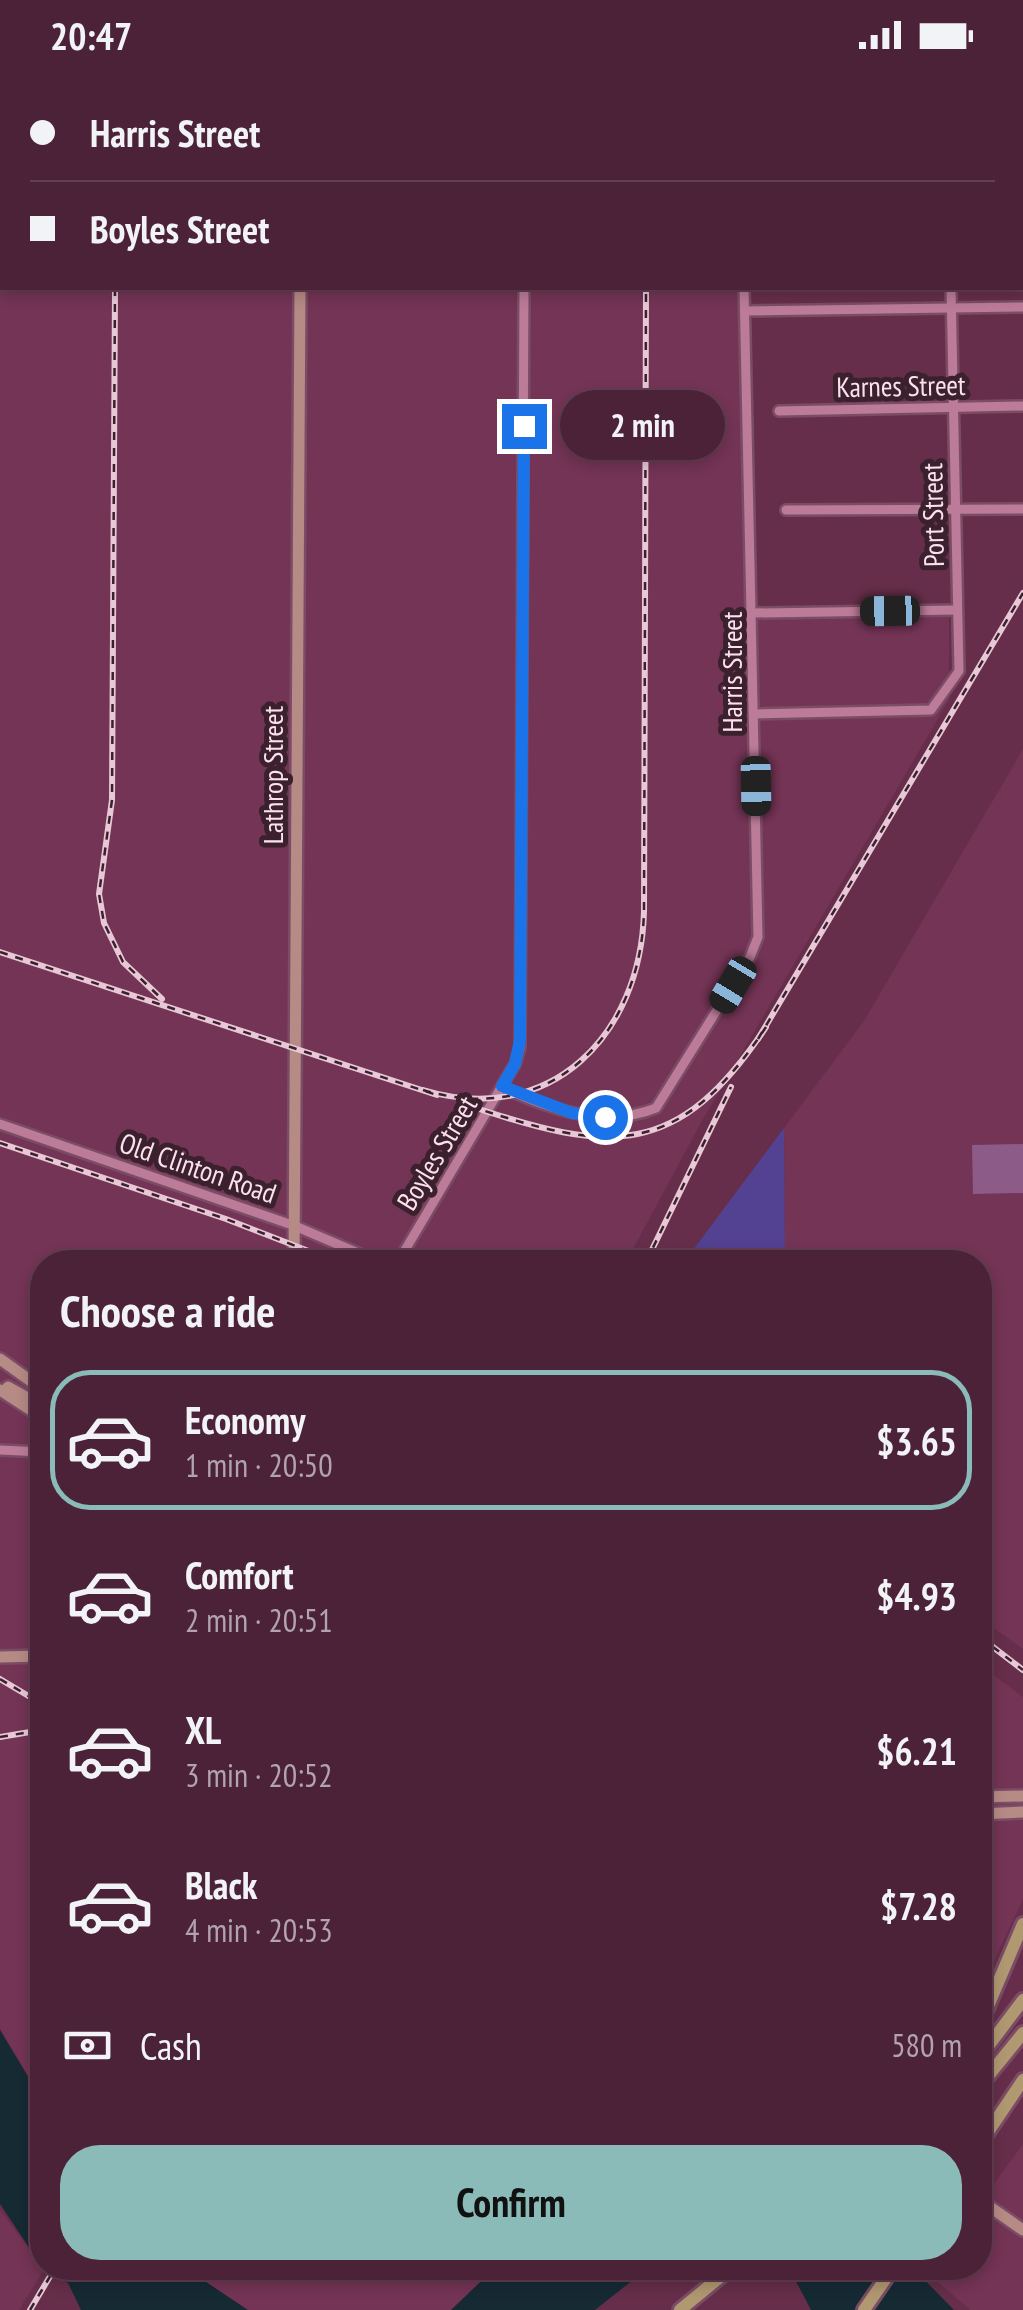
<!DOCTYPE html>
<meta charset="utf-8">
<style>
body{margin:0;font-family:"PT Sans Narrow",sans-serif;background:#532a40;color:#f1f3f6;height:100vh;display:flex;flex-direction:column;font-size:38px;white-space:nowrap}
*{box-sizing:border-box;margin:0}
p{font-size:32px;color:#b2a4ae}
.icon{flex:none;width:55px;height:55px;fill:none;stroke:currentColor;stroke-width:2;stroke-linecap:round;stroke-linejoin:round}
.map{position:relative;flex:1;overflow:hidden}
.sheet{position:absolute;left:30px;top:1180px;width:962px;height:1030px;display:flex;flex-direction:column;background:#4c2238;border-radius:40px;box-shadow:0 5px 15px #0003,0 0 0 2px #633f53}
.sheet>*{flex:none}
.banner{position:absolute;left:0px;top:0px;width:1025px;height:220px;box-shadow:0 5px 15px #0003,0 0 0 2px #633f53;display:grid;align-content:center;height:220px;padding:0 30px;background:#4c2238}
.end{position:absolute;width:45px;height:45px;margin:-22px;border:12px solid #1a73e8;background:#fff;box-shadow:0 0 0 5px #fff}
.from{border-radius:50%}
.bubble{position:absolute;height:70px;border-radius:35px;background:#4c2238;box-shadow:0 5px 15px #0003,0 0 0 2px #633f53;font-size:32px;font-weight:600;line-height:70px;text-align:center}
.car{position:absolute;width:30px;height:60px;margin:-30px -15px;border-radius:12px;box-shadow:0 0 8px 2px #0007;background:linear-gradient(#222 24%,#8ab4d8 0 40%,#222 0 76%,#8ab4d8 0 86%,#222 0)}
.banner b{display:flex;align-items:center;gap:35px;height:95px;font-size:38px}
.banner b+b{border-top:2px solid #633f53}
.banner i{width:25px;height:25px;background:#f1f3f6}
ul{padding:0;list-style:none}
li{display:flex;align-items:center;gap:30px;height:140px;margin:0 20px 15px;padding:0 10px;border:5px solid transparent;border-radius:40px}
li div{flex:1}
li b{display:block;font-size:38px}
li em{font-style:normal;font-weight:600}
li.active{border-color:#8bbbb9}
li>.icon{width:90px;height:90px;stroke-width:1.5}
h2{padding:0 30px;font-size:45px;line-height:120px}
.pay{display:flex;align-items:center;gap:25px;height:110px;padding:0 30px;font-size:38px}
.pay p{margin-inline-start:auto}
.button{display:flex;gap:20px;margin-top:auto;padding:20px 30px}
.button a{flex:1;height:115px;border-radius:40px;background:#8bbbb9;color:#111;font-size:40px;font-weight:600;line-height:115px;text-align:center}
.status{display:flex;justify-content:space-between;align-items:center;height:70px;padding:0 50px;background:#4c2238;direction:ltr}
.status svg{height:28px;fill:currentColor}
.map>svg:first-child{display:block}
.built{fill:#743455}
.green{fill:#534191}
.water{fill:#162a34}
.building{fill:#8c5b87}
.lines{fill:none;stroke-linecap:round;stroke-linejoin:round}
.street-casing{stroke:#7b4c65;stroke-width:14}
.secondary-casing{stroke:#7b4c65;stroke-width:16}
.primary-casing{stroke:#7b4c65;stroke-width:18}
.street{stroke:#bb7b99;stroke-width:9}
.secondary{stroke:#b68a85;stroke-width:11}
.primary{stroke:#b09871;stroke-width:12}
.rail-casing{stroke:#e8c8d7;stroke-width:6}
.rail{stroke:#3b212d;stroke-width:2.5;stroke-dasharray:8;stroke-linecap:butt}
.route{stroke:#1a73e8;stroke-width:12}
.labels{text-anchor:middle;stroke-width:10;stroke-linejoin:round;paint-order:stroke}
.street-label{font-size:28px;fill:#fde0ed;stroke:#3b212d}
</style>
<div class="status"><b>20:47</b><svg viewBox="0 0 49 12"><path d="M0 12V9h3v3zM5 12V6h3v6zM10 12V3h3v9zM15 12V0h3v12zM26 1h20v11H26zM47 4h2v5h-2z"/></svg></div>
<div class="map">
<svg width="1023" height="2240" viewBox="0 0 1023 2240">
<rect width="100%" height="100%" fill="#662e4a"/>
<!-- built -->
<g class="built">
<path d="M0,195L2,218H738L749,548L949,545V630L703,1049L626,1192H42V2020L32,2012L0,1958Z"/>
<path d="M1023,679V1579L980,1548V1192H785L784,1058L864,951Z"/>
<path d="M980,1595L1023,1627V1829L980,1921Z"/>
<path d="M1023,2074V2240H970L929,2204L934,2198H980V2133Z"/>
<path d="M0,2140L44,2199L19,2240H0Z"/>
<path d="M185,2198H495L451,2240H248Z"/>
</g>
<!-- green -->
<path class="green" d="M784,1058L785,1192H684Z"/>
<!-- water -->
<g class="water">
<path d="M0,1960L30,2010L42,2019V2197L0,2134Z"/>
<path d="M43,2198H185L248,2240H81L68,2213Z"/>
<path d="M495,2198H648L595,2240H451Z"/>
<path d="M789,2198H913L954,2240H811Z"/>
</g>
<!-- building -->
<path class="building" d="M1023,1074V1123L973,1124L972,1075Z"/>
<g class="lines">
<!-- street casing -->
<g class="street-casing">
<g id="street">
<path d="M626,0V2"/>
<path d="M749,0V2"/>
<path d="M947,0V2"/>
<path d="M36,2V0"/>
<path d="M168,2V0"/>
<path d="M1022,35H1023"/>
<path d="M1022,135H1023"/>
<path d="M0,186H2"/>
<path d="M745,241L1023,237"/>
<path d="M779,341L1023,336"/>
<path d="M786,440L1023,439"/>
<path d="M754,543L957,540"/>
<path d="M754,644L931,640L959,601L951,218"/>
<path d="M502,1017C549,1039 604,1059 656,1038L750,887L758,867L744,218"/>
<path d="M0,1054L295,1156L379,1192"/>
<path d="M398,1192L515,994L520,978L524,218"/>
<path d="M0,1380L42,1382"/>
</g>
</g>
<!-- secondary casing -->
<g class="secondary-casing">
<g id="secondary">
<path d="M300,0V2"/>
<path d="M294,1192L300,218"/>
<path d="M0,1289L42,1319"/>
<path d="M8,1317L42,1336"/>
<path d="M0,1320L42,1347"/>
<path d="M0,1587L42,1586"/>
<path d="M980,1727L1023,1726"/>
<path d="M980,1744L1023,1742"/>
<path d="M980,2130L1023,2160"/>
</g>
</g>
<!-- primary casing -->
<g class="primary-casing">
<g id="primary">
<path d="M980,1955L1023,1854"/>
<path d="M980,1987L1023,1930"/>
<path d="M980,2016L1023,1963"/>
<path d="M980,2074L1023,2010"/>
<path d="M680,2240L731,2198"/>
<path d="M864,2240L893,2198"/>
</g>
</g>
<!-- street -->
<use href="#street" class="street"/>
<!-- secondary -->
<use href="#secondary" class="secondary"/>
<!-- primary -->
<use href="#primary" class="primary"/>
<!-- rail casing -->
<g class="rail-casing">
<g id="rail">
<path d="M115,218L112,730L99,824L104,853L123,892L162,929"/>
<path d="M0,882L437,1025"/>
<path d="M758,969L1023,523"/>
<path d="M423,1020C550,1058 641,966 644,841L646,218"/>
<path d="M470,1036C610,1083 678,1090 766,957"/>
<path d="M0,1073L226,1149L337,1192"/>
<path d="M646,1192L731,1017"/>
<path d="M980,1567L1023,1600"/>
<path d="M0,1609L42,1634"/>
<path d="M0,1667L42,1660"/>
<path d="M30,2240L55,2198"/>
</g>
</g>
<!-- rail -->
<use href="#rail" class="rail"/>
</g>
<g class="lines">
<!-- route -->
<path class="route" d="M524,356L520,970L515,994L502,1016L572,1043L605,1047"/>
</g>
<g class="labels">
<!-- street labels -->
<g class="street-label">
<text transform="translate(901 316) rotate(-1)" y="10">Karnes Street</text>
<text transform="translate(933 445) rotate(-91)" y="10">Port Street</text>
<text transform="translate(732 602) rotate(-90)" y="10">Harris Street</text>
<text transform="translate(273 705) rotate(-90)" y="10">Lathrop Street</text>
<text transform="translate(437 1083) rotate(-59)" y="10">Boyles Street</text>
<text transform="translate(198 1098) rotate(19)" y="10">Old Clinton Road</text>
</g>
</g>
</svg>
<i class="end from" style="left:605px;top:1047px"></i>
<i class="end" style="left:524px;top:356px"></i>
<div class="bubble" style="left:560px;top:320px;width:165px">2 min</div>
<i class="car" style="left:890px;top:541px;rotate:269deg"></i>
<i class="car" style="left:756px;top:716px;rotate:179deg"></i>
<i class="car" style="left:733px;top:915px;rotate:211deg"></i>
<div class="banner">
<b><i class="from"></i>Harris Street</b>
<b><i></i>Boyles Street</b>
</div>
<section class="sheet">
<h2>Choose a ride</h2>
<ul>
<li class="active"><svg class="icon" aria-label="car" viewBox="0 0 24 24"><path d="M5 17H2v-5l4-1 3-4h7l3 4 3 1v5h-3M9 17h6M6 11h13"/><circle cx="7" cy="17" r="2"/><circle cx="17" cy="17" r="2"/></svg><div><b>Economy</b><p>1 min · 20:50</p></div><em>$3.65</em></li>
<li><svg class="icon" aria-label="car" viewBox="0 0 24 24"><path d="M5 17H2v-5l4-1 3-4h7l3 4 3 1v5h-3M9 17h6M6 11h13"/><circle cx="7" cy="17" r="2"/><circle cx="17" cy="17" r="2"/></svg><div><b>Comfort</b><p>2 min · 20:51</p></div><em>$4.93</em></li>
<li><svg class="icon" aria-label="car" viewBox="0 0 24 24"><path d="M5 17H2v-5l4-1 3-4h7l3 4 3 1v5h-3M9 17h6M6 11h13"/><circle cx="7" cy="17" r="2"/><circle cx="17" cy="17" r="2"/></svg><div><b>XL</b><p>3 min · 20:52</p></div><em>$6.21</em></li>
<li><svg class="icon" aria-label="car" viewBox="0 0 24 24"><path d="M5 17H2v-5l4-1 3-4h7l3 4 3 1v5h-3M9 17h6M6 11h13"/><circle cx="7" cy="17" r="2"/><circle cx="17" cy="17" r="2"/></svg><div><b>Black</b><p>4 min · 20:53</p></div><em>$7.28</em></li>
</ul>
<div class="pay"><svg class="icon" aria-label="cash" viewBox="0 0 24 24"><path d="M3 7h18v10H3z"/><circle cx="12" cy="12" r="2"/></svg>Cash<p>580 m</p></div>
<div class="button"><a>Confirm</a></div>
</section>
</div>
